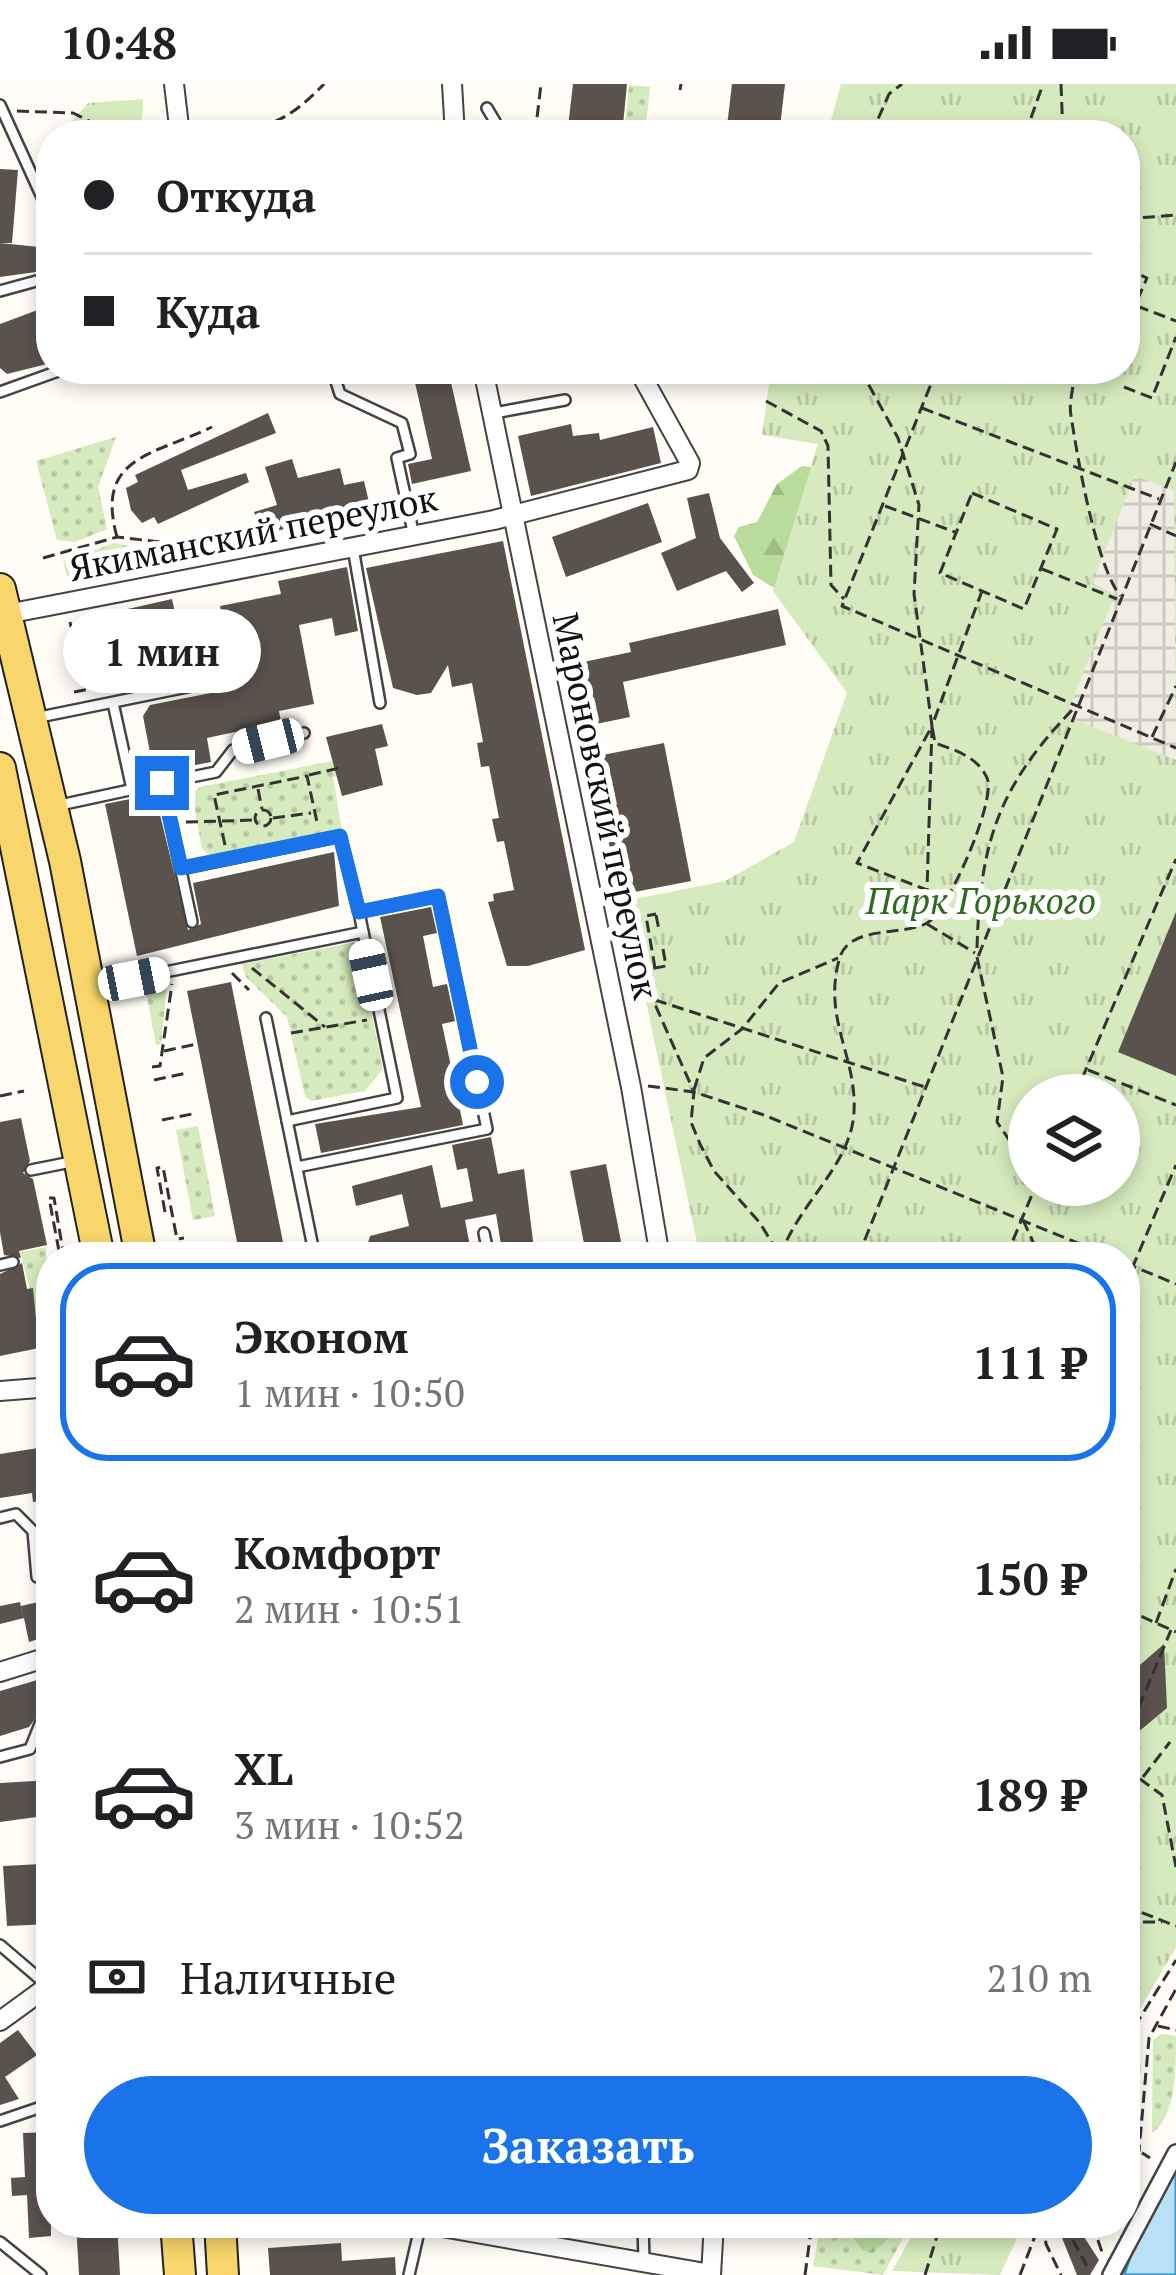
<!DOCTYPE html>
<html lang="ru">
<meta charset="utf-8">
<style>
body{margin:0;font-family:"PT Serif",serif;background:#f2f2f2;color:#202124;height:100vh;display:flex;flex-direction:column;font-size:45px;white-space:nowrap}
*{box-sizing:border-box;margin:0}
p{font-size:39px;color:#757577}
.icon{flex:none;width:66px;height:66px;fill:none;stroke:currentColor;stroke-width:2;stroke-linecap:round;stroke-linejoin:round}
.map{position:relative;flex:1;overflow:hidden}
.details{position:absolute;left:36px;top:1158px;width:1104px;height:996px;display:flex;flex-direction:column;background:#fff;border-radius:48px;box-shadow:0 6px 18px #0003}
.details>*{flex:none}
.hud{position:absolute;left:36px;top:36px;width:1104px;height:264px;border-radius:48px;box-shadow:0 6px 18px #0003;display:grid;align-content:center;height:264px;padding:0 48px;background:#fff}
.fabs{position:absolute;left:1008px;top:990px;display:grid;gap:24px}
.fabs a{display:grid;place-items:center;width:132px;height:132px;border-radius:50%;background:#fff;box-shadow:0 6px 18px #0003;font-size:60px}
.end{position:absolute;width:54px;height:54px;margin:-27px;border:15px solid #1a73e8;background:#fff;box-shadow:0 0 0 6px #fff}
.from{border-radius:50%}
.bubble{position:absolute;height:84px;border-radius:42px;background:#fff;box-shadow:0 6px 18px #0003;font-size:39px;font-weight:600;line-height:84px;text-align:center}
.car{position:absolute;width:36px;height:72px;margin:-36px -18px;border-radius:15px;box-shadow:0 0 9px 3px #0007;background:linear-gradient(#fff 24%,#345 0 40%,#fff 0 76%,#345 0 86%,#fff 0)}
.hud b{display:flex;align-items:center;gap:42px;height:114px;font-size:45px}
.hud b+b{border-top:3px solid #e0e0e0}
.hud i{width:30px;height:30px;background:#202124}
ul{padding:21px 0 0;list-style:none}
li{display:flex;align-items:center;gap:36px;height:198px;margin:0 24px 18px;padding:0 24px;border:6px solid transparent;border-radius:48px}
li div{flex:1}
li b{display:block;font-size:45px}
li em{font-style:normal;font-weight:600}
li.active{border-color:#1a73e8}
li>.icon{width:108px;height:108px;stroke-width:1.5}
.pay{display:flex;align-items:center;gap:30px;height:132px;padding:0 48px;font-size:45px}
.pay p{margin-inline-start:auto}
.button{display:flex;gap:24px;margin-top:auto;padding:24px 48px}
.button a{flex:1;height:138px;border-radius:72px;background:#1a73e8;color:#fff;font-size:48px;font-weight:600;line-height:138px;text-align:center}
.status{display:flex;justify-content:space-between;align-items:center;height:84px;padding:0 60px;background:#fff;direction:ltr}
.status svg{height:33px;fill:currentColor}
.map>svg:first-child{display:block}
.grass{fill:url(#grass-dots)}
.forest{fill:url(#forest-firs)}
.park{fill:url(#park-tufts);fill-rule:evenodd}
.plaza{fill:url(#plaza-grid)}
.water{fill:#b9e0f7;stroke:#3f96cf;stroke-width:3}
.building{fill:#5a524d}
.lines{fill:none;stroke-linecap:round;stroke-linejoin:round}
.service-casing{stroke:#444;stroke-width:14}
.pedestrian-casing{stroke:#444;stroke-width:20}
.minor-casing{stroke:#444;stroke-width:22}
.primary-casing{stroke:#222;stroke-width:34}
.path{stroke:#333;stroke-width:3;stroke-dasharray:12 6;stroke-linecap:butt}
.service{stroke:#fff;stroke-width:9}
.pedestrian{stroke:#fff;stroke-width:15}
.minor{stroke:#fff;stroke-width:18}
.primary{stroke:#f9d66b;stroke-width:30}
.route{stroke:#1a73e8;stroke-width:15}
.labels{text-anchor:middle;stroke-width:12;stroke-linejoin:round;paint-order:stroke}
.street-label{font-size:36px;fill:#111;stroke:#fff}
.park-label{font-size:36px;font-style:italic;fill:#2f6b1f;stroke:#fff}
</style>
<div class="status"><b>10:48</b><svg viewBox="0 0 49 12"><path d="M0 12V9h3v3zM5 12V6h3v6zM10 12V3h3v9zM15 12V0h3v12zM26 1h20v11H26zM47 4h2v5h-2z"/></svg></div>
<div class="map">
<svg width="1176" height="2191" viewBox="0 0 1176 2191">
<defs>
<pattern id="grass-dots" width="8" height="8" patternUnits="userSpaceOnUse" patternTransform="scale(3)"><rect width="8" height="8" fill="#d5ebbd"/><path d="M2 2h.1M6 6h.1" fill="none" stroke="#b6c8a1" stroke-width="1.8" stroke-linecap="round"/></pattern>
<pattern id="forest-firs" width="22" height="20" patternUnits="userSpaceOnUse" patternTransform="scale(3)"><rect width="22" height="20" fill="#b9dc9c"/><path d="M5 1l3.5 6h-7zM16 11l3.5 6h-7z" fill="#9ebc85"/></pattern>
<pattern id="park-tufts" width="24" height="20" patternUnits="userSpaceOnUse" patternTransform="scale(3)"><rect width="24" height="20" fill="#d5ebbd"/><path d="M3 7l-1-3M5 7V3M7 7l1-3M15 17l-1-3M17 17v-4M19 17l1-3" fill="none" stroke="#b6c8a1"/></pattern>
<pattern id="plaza-grid" width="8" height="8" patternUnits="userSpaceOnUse" patternTransform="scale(3)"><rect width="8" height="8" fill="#f1ede2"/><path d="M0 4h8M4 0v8" fill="none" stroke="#cecac1"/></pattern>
</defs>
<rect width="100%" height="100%" fill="#fffdf5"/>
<!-- grass -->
<g class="grass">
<path d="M629,1L650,3L645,51H624Z"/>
<path d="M116,353L98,403L107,445L75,458L57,456L36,377Z"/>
<path d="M115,459L141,465L179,464L180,470L67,493L63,477Z"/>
<path d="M348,674L352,688L333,693L342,746L210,771L202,765L192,710L200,703Z"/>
<path d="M356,858L383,985L365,1007L311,1017L305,1012L287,933L246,893L242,880Z"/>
<path d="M168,893L161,960L156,961L144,897Z"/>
<path d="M198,1042L215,1132L193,1136L176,1046Z"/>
<path d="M46,1163L50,1279L20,1168Z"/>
<path d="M1162,1950L1176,1952C1176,1984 1176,2033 1152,2049L1153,1956Z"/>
<path d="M1136,1974L1141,1980L1136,2045L1126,2063L1125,1990Z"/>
<path d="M821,2139H911L883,2191L813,2182Z"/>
</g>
<!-- forest -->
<g class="forest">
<path d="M802,382L813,383L790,514L753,491L734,452L739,443L757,438L777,400Z"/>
<path d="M843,2139H904L873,2169L862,2166Z"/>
</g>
<!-- park -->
<g class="park">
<path d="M841,0H1176V1863L1125,1951V1173H700L630,842V816L725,797L794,758L847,609L773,507L818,360L762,351L771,285H1125V51H827ZM1029,1011H1119V1101H1029Z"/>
<path d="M143,15L141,51H67L66,44L88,19Z"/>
<path d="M919,2139H1024L1000,2191L892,2187Z"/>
</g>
<!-- plaza -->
<path class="plaza" d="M1135,392L1174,406L1176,676L1066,632L1115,510L1092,499Z"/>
<!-- water -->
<path class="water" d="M1176,2082V2191H1124L1140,2143Z"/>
<!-- building -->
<g class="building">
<path d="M573,0H627L622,51H567Z"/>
<path d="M732,0H785L779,51H726Z"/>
<path d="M0,85L18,86L12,159H0Z"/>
<path d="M0,159L39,163L36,188L0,193Z"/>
<path d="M51,221V279L7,290L0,284V240Z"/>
<path d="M412,285H448L471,387L412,400L408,380L432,375Z"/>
<path d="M268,329L276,349L181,386L188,406L246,389L249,398L158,440L154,433L142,439L131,426L126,404L138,398L135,391Z"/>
<path d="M571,340L573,352L599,349L600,356L653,343L661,379L531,412L518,352Z"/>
<path d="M292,375L298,394L340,384L344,401L364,397L372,431L330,441L328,431L262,452L254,428L277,421L265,383Z"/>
<path d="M709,409L720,454L754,499L742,508L726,487L677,507L661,469L696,454L687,414Z"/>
<path d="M648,419L662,458L566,493L552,453Z"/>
<path d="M503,457L585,866L528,882H507L488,818L494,817L493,810L514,806L504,757L497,758L492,735L499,734L489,682L481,683L477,659L483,658L472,599L452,603L448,581L431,609L417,611L393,604L366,484Z"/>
<path d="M347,483L358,547L335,552L332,534L299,541L314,620L279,627L281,638L207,654L211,678L154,689L143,632L150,621L236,604L220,522L281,510L278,497Z"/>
<path d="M172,515L180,552L124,564L128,586L92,594L79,536Z"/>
<path d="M778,525L786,561L623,598L630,633L586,642L574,580L631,568L629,559Z"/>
<path d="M382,640L388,662L375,665L383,701L342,712L326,653Z"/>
<path d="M664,659L691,797L619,811L592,673Z"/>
<path d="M155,710L188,846L201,840L193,799L334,768L339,822L137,872L105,720Z"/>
<path d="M431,823L437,849L423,852L433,903L447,900L455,937L442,940L453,992L466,989L472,1018L459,1021L463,1041L321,1069L315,1040L421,1023L380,833Z"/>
<path d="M1176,828V992L1118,968Z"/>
<path d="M231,898L250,994L286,1173H240L187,907Z"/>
<path d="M21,1034L30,1077L23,1089L33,1095L47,1161L19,1167L21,1174L4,1171L0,1148V1038Z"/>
<path d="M491,1053L498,1090L524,1085L535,1173H503L496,1130L465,1136L472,1173H364L370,1152L409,1142L402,1110L356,1122L352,1102L432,1081L441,1124L473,1117L467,1084L457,1086L452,1061Z"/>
<path d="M606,1080L622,1163L586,1170L570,1087Z"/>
<path d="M22,1179L27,1205L33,1204L39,1264L0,1272V1190Z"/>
<path d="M51,1362V1416L33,1418L32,1409L0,1414V1370Z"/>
<path d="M51,1515V1551L29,1558L24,1534L0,1540V1522L20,1518L23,1533L21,1522Z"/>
<path d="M1164,1560L1167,1624L1125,1659V1594Z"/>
<path d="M51,1592V1637L38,1631L29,1643L0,1652V1607Z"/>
<path d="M51,1696V1731L0,1738V1699Z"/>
<path d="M42,1780V1785L51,1784V1840L7,1842L3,1782Z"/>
<path d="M18,1946L37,1971L5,1993L19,2015L0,2021V1959Z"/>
<path d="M51,2048V2152L29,2154L27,2111L12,2112L11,2094L25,2093L23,2049Z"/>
<path d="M76,2139H117L120,2191H79Z"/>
<path d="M1056,2139H1075L1099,2176L1090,2191H1077Z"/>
<path d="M341,2159L342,2177L395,2173L396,2191H270L268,2164Z"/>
</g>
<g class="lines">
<!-- service casing -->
<g class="service-casing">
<g id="service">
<path d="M0,21L51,133"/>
<path d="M487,24L503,51"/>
<path d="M0,207L51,193"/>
<path d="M332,285L340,310L402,339L410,370L397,374L414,452"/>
<path d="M0,308L64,285"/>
<path d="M494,329L565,316"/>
<path d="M353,464L380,619"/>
<path d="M113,619L132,705"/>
<path d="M35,634L202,600L189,532"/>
<path d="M162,699L216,688L233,666L304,649"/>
<path d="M60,721L162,699L192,838"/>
<path d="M181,785L340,752L359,828"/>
<path d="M96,902L363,848L397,1014L287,1037"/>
<path d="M266,934L315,1173"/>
<path d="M297,1083L487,1045L438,812L359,828L363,848"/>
<path d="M31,1086L76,1077"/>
<path d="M484,1149L489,1173"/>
<path d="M0,1181L13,1178"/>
<path d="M0,1434L16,1430L33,1447L37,1493"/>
<path d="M0,1673L30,1665L40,1640"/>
<path d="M0,1861L48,1902"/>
<path d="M0,2037L50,2020L48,1985"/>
<path d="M643,2139L644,2178"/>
<path d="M657,2139H681"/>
<path d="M0,2158L41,2191"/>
<path d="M409,2191L421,2139"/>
</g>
</g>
<!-- pedestrian casing -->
<g class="pedestrian-casing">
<path id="pedestrian" d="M1111,2191L1176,2069"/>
</g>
<!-- minor casing -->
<g class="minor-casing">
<g id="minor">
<path d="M174,0L180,51"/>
<path d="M452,0L455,51"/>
<path d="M483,285L631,1003L660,1173"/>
<path d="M7,530L494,436L688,386L690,379L638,285"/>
<path d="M0,1307L51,1303"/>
<path d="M0,1588L51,1572"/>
<path d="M0,1937L51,1900"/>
<path d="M419,2139L711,2190"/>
<path d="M711,2191L714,2139"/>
</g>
</g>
<!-- primary casing -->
<g class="primary-casing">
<g id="primary">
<path d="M0,505L65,777L141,1173"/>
<path d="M0,684L99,1173"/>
<path d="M176,2139L180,2191"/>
<path d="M220,2139L223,2191"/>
</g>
</g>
<!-- path -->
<g class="path">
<path d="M1061,0L1063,51"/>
<path d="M680,6L681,0"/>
<path d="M17,27L73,29L117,51"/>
<path d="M204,51C262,45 283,43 324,0"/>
<path d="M535,51L541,0"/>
<path d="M871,51L889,10L902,0"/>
<path d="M1025,51L1043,0"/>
<path d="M1125,135L1176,131"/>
<path d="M1125,184L1147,194L1125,244"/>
<path d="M1137,222L1176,237"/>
<path d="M860,285L898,354L919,421L914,510L932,642L982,507"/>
<path d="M937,285L842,522L1176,664"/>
<path d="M1073,285C1076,301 1068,315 1071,332C1078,376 1095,477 1120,512"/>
<path d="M1124,303L1152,314L1176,253"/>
<path d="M766,317L821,347L828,362L831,501L844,515"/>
<path d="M922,324L1159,415"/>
<path d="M972,409L1057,445L1024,525L940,489Z"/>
<path d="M885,422L955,448"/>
<path d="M1150,440L1176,452"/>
<path d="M117,453C95,373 151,372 212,343"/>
<path d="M43,474L117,453L169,459L201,456"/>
<path d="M1042,485L1117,515"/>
<path d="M70,538L85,606"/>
<path d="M74,608L122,599"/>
<path d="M932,642L927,806L857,779Z"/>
<path d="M1152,653L1176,602"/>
<path d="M309,691L344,683"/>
<path d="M258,705L262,725"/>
<circle cx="263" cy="734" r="8"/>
<path d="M273,734L311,729"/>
<path d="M186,738L256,736"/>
<path d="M225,761L214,711L307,692L317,738"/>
<path d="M656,831L659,846"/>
<path d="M927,840L975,869"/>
<path d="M977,864C980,757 999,702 1073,625"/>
<path d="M663,865L666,882L649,885L653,916L694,1008L691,1038L700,1060L714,1087L760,1139L779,1170"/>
<path d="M977,873L1003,993L997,1038L1029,1085"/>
<path d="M252,884L325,943"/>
<path d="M655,884L646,832L656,830"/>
<path d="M232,889L249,906"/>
<path d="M655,916L925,1003"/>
<path d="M291,949L367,936"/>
<path d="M164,967L197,960"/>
<path d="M152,983L160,982L172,900"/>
<path d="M1088,986L1176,1021"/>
<path d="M154,996L187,989"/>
<path d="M648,1002L694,1008L764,1031L1112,1173"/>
<path d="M694,1006L704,974L742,945L779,899L838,874"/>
<path d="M1075,1011L1176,775"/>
<path d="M0,1012L24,1007"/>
<path d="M162,1036L197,1029"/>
<path d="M165,1128L157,1084L163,1083L177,1155L184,1154"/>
<path d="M1023,1136L1040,1173"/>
<path d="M173,1160L175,1173"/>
<path d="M59,1167L49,1114H54L64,1173"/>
<path d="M780,1173C798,1119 851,1082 854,1028C857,972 823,936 839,876C848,840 901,853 927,839C948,828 997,715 987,694C978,673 955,666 935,659L932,642"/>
<path d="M858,1173L1176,378"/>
<path d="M1006,1173L1036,1101"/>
<path d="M1125,1179L1176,1200"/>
<path d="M1125,1201L1176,1081"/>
<path d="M1125,1525L1176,1548"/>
<path d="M1156,1539L1176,1485"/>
<path d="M1125,1656L1171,1546"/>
<path d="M1125,1684L1162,1711L1176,1783"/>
<path d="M1143,1693L1170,1658"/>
<path d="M1125,1822L1176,1842"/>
<path d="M1125,1838H1162"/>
<path d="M1158,1942L1176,1946"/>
<path d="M1125,1958L1176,1876"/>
<path d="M1125,2071L1139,2067L1150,2074"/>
<path d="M1125,2086L1139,2067L1149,1954L1176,1905"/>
<path d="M1043,2139L1046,2160L1061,2191"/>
<path d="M1070,2139V2151L1087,2182"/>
<path d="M1092,2139L1103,2171"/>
<path d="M805,2191L812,2139"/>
<path d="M925,2191L941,2139"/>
<path d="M1020,2191L1040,2139"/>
</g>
<!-- service -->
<use href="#service" class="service"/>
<!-- pedestrian -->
<use href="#pedestrian" class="pedestrian"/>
<!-- minor -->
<use href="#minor" class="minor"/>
<!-- primary -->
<use href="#primary" class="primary"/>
</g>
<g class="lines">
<!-- route -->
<path class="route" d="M162,699L181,784L340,752L359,828L438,812L477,998"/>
</g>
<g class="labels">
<!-- street labels -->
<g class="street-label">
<text transform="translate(253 449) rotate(-11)" y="13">Якиманский переулок</text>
<text transform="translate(606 722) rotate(78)" y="13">Мароновский переулок</text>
</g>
<!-- park labels -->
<g class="park-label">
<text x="981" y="830">Парк Горького</text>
</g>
</g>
</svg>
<div class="fabs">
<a><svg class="icon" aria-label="layers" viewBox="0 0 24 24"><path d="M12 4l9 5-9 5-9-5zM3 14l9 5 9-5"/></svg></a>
</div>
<i class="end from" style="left:477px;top:998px"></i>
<i class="end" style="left:162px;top:699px"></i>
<div class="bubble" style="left:63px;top:525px;width:198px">1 мин</div>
<i class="car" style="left:268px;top:657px;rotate:256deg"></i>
<i class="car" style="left:371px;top:891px;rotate:348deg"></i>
<i class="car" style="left:134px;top:895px;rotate:79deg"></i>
<div class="hud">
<b><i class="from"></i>Откуда</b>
<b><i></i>Куда</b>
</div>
<section class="details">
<ul>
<li class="active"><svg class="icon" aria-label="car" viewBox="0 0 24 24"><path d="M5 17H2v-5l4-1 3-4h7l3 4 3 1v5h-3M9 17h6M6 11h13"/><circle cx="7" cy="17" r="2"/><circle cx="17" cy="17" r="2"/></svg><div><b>Эконом</b><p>1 мин · 10:50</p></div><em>111 ₽</em></li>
<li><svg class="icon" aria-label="car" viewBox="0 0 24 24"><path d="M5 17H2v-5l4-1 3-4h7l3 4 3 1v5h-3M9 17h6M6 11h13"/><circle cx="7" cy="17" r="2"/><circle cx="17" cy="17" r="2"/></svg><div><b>Комфорт</b><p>2 мин · 10:51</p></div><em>150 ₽</em></li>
<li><svg class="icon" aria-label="car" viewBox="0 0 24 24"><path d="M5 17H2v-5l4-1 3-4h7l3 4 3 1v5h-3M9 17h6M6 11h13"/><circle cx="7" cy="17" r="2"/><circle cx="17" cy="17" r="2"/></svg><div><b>XL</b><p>3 мин · 10:52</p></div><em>189 ₽</em></li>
</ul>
<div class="pay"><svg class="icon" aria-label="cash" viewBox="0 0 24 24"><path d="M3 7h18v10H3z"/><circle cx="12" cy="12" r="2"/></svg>Наличные<p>210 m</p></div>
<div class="button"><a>Заказать</a></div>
</section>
</div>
